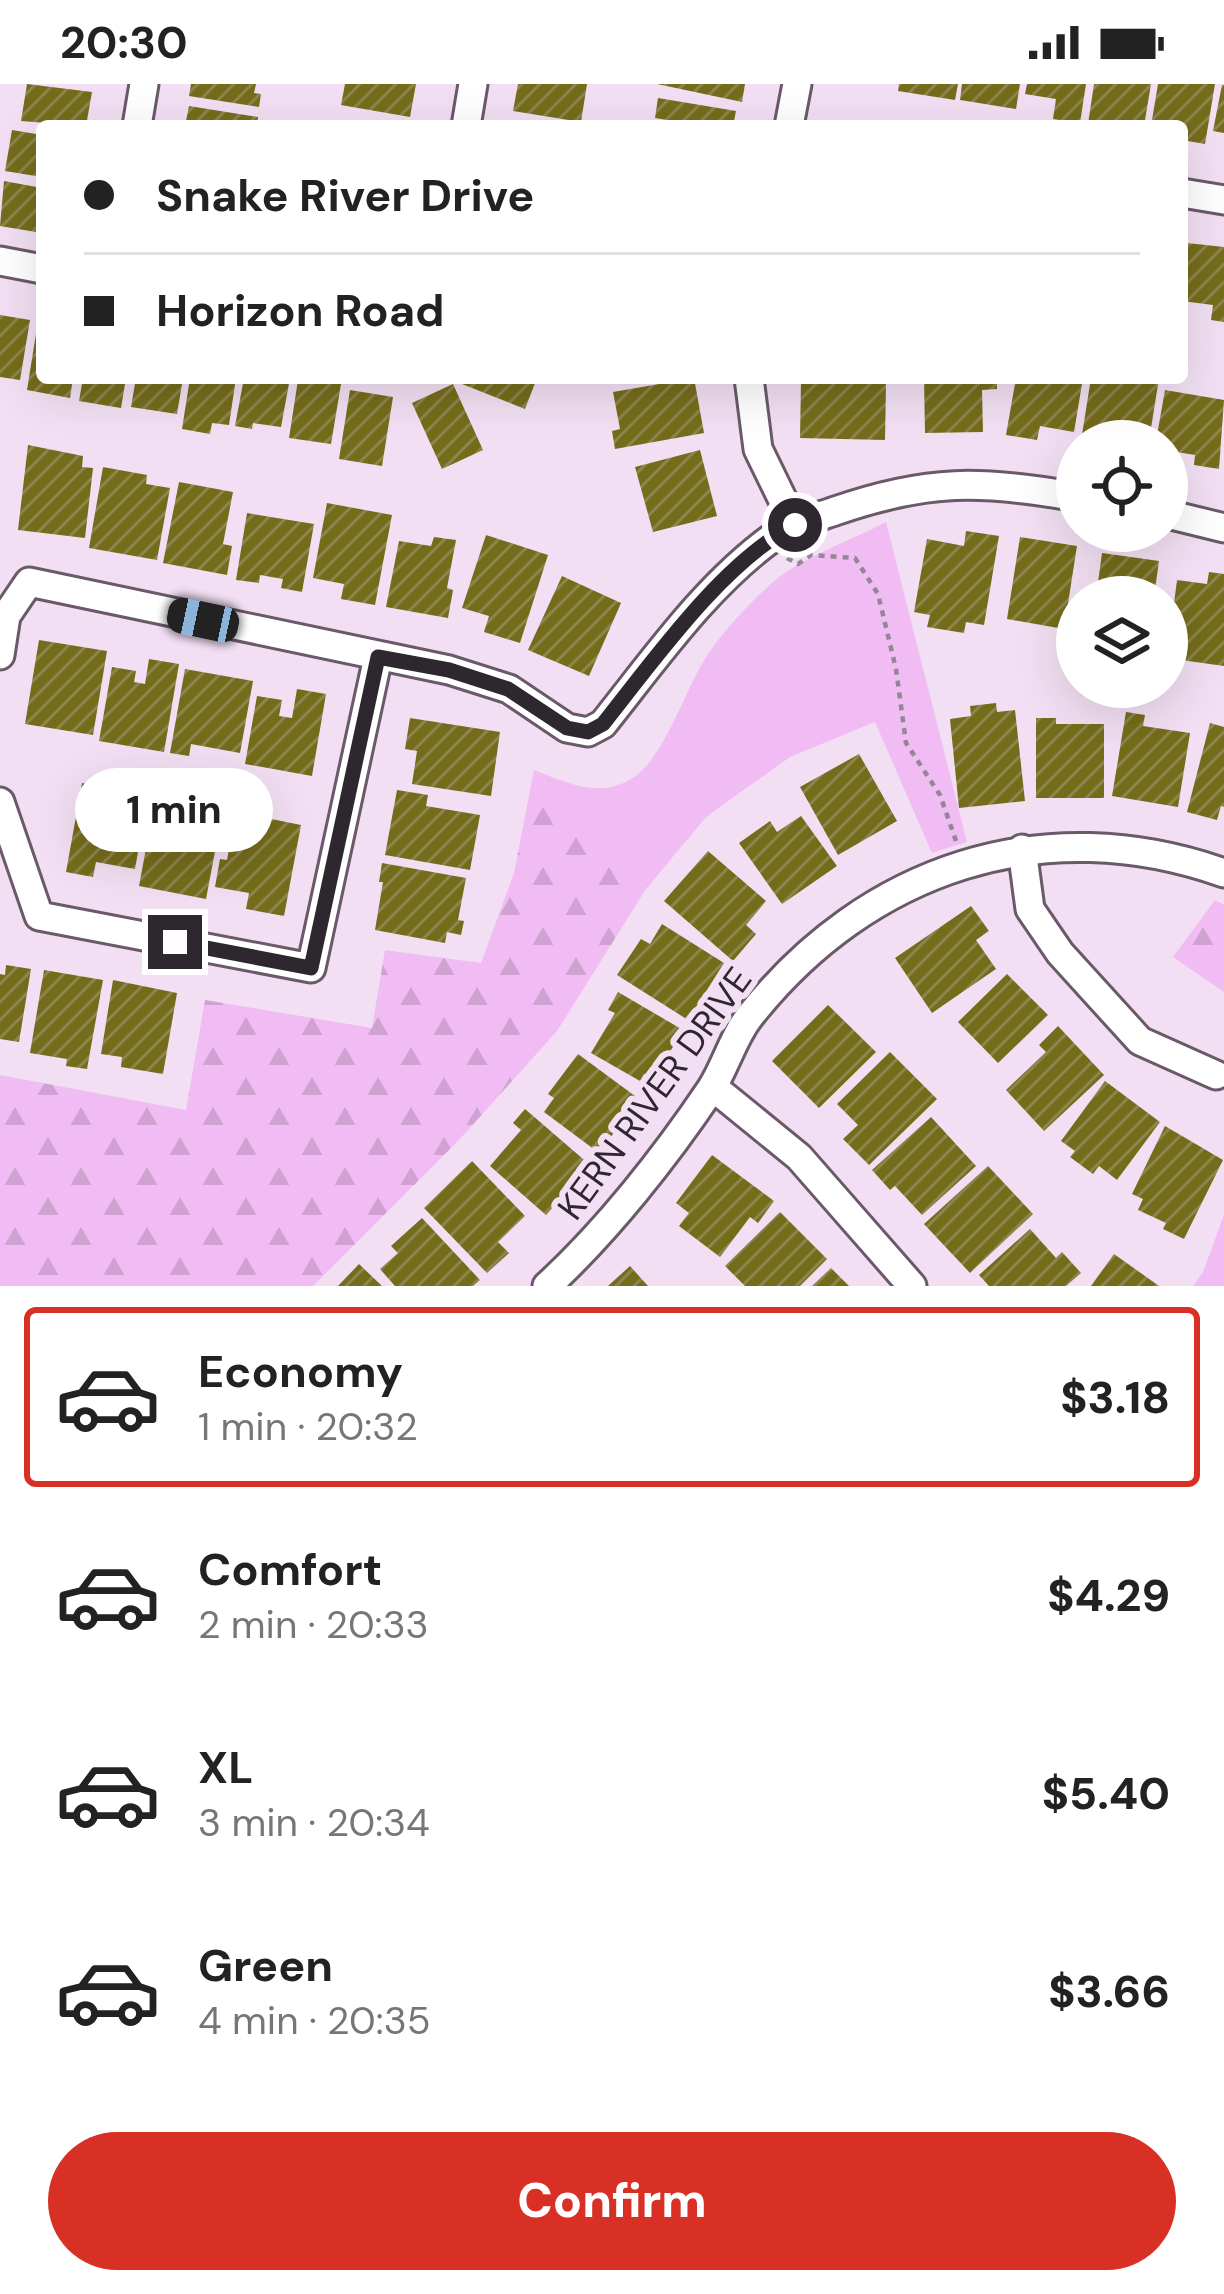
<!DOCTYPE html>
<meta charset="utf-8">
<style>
body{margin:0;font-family:"DM Sans",sans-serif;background:#f2f2f2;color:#222;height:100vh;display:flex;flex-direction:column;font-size:45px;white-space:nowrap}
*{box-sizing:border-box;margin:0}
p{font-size:39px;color:#767676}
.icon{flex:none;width:66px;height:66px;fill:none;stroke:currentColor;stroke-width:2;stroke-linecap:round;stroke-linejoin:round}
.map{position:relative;height:1202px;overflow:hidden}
.panel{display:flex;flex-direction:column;background:#fff;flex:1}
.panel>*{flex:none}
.guide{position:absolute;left:36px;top:36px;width:1152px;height:264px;border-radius:12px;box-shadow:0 12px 48px #0002;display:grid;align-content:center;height:264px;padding:0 48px;background:#fff}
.fabs{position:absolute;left:1056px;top:336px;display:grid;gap:24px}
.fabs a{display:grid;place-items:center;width:132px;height:132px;border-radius:50%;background:#fff;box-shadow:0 12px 48px #0002;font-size:60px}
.end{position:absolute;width:54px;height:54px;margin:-27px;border:15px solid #2f272f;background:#fff;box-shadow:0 0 0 6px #fff}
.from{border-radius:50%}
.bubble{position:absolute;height:84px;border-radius:42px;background:#fff;box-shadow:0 12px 48px #0002;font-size:39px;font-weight:800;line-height:84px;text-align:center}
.car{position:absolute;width:36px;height:72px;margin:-36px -18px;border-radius:15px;box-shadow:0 0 9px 3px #0007;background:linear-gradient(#222 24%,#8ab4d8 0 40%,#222 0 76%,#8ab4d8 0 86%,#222 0)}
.guide b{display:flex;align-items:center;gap:42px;height:114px;font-size:45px}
.guide b+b{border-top:3px solid #e0e0e0}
.guide i{width:30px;height:30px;background:#222}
ul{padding:21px 0 0;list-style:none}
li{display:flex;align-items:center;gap:36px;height:180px;margin:0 24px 18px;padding:0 24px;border:6px solid transparent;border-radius:12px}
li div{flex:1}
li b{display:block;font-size:45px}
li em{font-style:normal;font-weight:800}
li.on{border-color:#d93025}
li>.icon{width:108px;height:108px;stroke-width:1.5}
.button{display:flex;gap:24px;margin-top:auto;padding:24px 48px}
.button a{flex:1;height:138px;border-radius:72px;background:#d93025;color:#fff;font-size:48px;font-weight:800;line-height:138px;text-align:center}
.status{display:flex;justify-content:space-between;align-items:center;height:84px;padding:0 60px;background:#fff;direction:ltr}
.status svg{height:33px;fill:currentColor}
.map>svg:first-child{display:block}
.grass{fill:#f1bcf3}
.forest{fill:url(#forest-firs)}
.building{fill:url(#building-hatch)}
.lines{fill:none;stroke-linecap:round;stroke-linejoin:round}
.street-casing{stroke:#695969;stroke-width:33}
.path{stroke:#948795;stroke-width:4.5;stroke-dasharray:6 6;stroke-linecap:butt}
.street{stroke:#fff;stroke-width:27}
.route{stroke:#2f272f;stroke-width:15}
.labels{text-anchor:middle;stroke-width:12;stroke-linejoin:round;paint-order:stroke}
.street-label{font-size:36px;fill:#2f272f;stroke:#f2dff3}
</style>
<div class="status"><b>20:30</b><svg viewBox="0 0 49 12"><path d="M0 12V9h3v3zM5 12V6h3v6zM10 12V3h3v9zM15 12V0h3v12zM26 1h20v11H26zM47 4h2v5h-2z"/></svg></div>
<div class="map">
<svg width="1224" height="1202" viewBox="0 0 1224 1202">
<defs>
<pattern id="forest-firs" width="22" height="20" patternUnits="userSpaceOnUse" patternTransform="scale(3)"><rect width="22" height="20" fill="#f1bcf3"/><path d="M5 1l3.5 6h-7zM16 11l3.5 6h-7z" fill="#cfa2d1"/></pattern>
<pattern id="building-hatch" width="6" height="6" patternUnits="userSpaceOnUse" patternTransform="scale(3)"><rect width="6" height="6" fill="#756c1b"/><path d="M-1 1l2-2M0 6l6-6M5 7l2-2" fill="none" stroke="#8c854d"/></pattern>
</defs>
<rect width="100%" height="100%" fill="#f2dff3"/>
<!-- grass -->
<path class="grass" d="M886,438L967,758L932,769L875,638L790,673L706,733L646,805L534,686C565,698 599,715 631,695C665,675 685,604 708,570C726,544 754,514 778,494C808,471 852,456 886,438Z"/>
<!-- forest -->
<g class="forest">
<path d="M534,686L646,805L557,947L459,1056L313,1202H0V991L186,1026L205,916L372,944L385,866L481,879L514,789Z"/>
<path d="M1215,816L1224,821V908L1173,873Z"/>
<path d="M1224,1131V1202H1193L1203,1188Z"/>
</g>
<!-- building -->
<g class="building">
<path d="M27,0L92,8L86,42L21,37Z"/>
<path d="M191,0H256L254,9L261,10L259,23L189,12Z"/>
<path d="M345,0H416L410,33L341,21Z"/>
<path d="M518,0H587L581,38L513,27Z"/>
<path d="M657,0H745L742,18Z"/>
<path d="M899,0H958L955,16L898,7Z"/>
<path d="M962,0H1020L1016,25L960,16Z"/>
<path d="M1027,0H1086L1080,39L1053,35L1056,15L1025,10Z"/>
<path d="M1094,0H1151L1144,42L1088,40Z"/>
<path d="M1158,0H1215L1205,60L1182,56V42H1151Z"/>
<path d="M1222,1H1224V49L1213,47Z"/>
<path d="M658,14L736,27L733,42H666L667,36L655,34Z"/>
<path d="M189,22L258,33L257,42H185Z"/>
<path d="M12,46L42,51V93L5,87Z"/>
<path d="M4,97L42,104V149L0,142Z"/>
<path d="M1187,159L1224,163V238L1211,236L1213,221L1182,217Z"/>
<path d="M0,231L30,236L20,296L0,293Z"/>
<path d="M38,237L42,238V294H73L70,314L27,306Z"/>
<path d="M83,294H126L121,324L79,317Z"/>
<path d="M136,294H183L177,330L131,323Z"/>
<path d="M190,294H236L229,341L212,339L210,350L182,345Z"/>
<path d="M244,294H290L281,343L253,339L252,345L235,342Z"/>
<path d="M317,294H342L331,360L289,354L298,296L316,298Z"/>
<path d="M464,294H537L525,325L462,300Z"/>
<path d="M694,294L704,349L615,365L612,347L620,345L613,308Z"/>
<path d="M924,294H997V305L982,306L983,348L925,349Z"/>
<path d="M1016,294H1083L1074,348L1040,342L1037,356L1006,351Z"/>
<path d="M1091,294H1159L1149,357H1081Z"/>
<path d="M801,297L886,299L885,356L800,354Z"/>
<path d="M453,300L483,366L442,385L412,319Z"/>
<path d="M350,306L393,313L382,382L339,375Z"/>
<path d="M1165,306L1224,316L1219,385L1194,381L1195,371L1177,368L1175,377L1167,376V357H1156Z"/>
<path d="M28,361L83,372L82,383L93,384L85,454L18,446Z"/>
<path d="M700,366L717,432L653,448L635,383Z"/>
<path d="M103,383L147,391L146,400L170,404L157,476L89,464Z"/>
<path d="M179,398L233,408L223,460L232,462L227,491L163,479Z"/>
<path d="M327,419L392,431L375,521L341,515L344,500L313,494Z"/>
<path d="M247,429L314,440L302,508L281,504L283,495L260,491L259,499L236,496Z"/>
<path d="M966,447L999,452L984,541L966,538L964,549L927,543L930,531L914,528L927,455L964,462Z"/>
<path d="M486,451L548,471L520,559L484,548L489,532L462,524Z"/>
<path d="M434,453L456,456L447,504L453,506L448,534L386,523L399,457L431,462Z"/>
<path d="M1020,453L1077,462L1064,545L1007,535Z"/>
<path d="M1102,469L1159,477L1154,513H1096Z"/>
<path d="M1209,488L1224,490V582L1167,574L1177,496L1207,500Z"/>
<path d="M562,492L621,519L589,592L528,566Z"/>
<path d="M39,556L107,567L93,651L25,640Z"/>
<path d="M149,575L179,580L164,668L99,657L112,583L136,587L134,598L145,600Z"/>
<path d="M185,585L253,597L240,669L191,660L189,672L170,669Z"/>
<path d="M297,605L326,610L312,692L245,680L257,612L282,616L279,632L292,634Z"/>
<path d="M996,619L997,628L1015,626L1025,717L959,724L950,635L971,632L970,622Z"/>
<path d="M1126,628L1145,631L1143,642L1190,649L1178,723L1112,712Z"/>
<path d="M410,634L500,648L491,712L412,700L417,667L405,665Z"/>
<path d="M1036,634H1056V640H1104V714H1036Z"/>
<path d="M1210,639L1224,643V723L1221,722L1217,736L1187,728Z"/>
<path d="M859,670L897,737L838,771L800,703Z"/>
<path d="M82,699L148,711L135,785L96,778L93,793L66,788Z"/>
<path d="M397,706L428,711L426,722L480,731L470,786L385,771Z"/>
<path d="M155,716L175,720L172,732L220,741L206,815L139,802Z"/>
<path d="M236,728L301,741L284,832L246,825L249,809L215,803L220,775L227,776Z"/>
<path d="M801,732L837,782L782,820L739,759L770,737L777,748Z"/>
<path d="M708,767L766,817L746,841L756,850L733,877L664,817Z"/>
<path d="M382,779L466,794L458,836L464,837L461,851L447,848L445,859L375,846L383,798H379Z"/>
<path d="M971,822L989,847L976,856L996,885L932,929L895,874Z"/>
<path d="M662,840L724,879L688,936L617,891L641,855L650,860Z"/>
<path d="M6,881L31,885L19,958L0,955V890L5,891Z"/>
<path d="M44,886L103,896L87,985L66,982L67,975L30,969Z"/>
<path d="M1007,890L1048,931L998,979L958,938Z"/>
<path d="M113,896L177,909L163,990L121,983L122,973L101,970Z"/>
<path d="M618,908L683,946L654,995L644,990L640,997L591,969L615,929L608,926Z"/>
<path d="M828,921L876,968L819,1024L772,977Z"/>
<path d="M1058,942L1104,991L1044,1047L1006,1006L1046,968L1039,961Z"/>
<path d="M890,968L937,1015L869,1081L843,1055L858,1041L837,1020Z"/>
<path d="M578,970L635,1012L623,1028L627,1031L599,1069L544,1028L554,1014L548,1010Z"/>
<path d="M1105,997L1160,1038L1117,1096L1099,1082L1093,1090L1070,1073L1075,1067L1061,1057Z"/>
<path d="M525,1025L590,1081L546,1131L490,1082L521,1046L513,1039Z"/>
<path d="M931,1033L976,1082L922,1131L895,1102L890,1106L872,1086Z"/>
<path d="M1165,1042L1223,1076L1184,1155L1163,1145L1166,1139L1138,1126L1143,1115L1132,1110Z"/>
<path d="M712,1071L774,1117L758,1139L750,1133L720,1173L679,1142L689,1129L676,1119Z"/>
<path d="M472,1077L525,1132L498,1158L509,1169L487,1189L424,1124Z"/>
<path d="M988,1082L1033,1130L970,1189L924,1140Z"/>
<path d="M780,1128L827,1175L800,1202H745L725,1182Z"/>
<path d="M422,1134L480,1196L473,1202H395L380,1185L398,1169L391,1162Z"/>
<path d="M1030,1145L1056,1174L1062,1168L1081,1189L1066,1202H989L979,1191Z"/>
<path d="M1114,1170L1159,1202H1091Z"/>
<path d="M359,1180L382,1202H338Z"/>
<path d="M630,1182L648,1202H608Z"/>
<path d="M831,1184L849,1202H812Z"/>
</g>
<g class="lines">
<!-- street casing -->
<g class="street-casing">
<g id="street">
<path d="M137,42L144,0"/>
<path d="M466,42L473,0"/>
<path d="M789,42L797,0"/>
<path d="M1182,109L1224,116"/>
<path d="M0,177L42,185"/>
<path d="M749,294L758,365L795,441"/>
<path d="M1167,430L1224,444"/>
<path d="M0,571L6,532L29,498L449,586L509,605L567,644L588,648L603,640C655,575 707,500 776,451C793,439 815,434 835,427C927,395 982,396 1077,413"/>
<path d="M0,718L39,832L311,884L378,573"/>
<path d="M1022,765L1030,825L1060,869L1140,957L1216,991"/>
<path d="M713,1003L799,1073L912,1202"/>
<path d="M547,1202C607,1147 666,1072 711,1005C726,982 733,953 750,932C867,784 1044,725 1224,789"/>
</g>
</g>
<!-- path -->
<path class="path" d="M787,474L798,480L811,471L855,474L878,510L896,585L906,659L940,711L956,757"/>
<!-- street -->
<use href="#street" class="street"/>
</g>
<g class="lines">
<!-- route -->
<path class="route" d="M175,858L311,884L378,573L449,586L508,605L567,644L588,648L603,640C654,576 723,478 795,441"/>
</g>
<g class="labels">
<!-- street labels -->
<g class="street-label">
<text transform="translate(654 1009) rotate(-54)" y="13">KERN RIVER DRIVE</text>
</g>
</g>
</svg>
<div class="fabs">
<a><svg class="icon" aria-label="locate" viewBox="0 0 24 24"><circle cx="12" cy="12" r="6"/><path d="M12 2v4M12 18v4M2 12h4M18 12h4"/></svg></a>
<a><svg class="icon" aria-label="layers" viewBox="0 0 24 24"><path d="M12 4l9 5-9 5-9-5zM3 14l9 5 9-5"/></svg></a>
</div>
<i class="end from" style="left:795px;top:441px"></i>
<i class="end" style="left:175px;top:858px"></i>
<div class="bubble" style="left:75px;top:684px;width:198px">1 min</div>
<i class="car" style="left:203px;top:536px;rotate:282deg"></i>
<div class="guide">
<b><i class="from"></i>Snake River Drive</b>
<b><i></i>Horizon Road</b>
</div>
</div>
<section class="panel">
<ul>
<li class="on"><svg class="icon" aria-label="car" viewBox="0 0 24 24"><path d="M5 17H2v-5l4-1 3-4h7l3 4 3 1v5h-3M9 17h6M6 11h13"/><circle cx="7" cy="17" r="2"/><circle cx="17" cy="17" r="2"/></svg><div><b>Economy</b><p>1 min · 20:32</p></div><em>$3.18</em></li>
<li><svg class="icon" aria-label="car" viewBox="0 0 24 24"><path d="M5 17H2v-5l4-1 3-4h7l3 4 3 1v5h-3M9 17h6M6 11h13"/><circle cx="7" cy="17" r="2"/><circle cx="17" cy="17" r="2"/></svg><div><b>Comfort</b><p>2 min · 20:33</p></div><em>$4.29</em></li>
<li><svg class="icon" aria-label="car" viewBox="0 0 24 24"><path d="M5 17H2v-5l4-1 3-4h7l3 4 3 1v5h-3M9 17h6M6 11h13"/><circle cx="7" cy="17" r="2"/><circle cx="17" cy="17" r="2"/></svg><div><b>XL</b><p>3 min · 20:34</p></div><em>$5.40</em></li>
<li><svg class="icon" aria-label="car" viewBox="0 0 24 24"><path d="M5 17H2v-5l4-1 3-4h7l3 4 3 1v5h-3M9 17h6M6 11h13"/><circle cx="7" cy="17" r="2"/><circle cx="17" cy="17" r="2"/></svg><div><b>Green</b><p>4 min · 20:35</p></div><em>$3.66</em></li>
</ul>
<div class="button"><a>Confirm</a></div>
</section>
